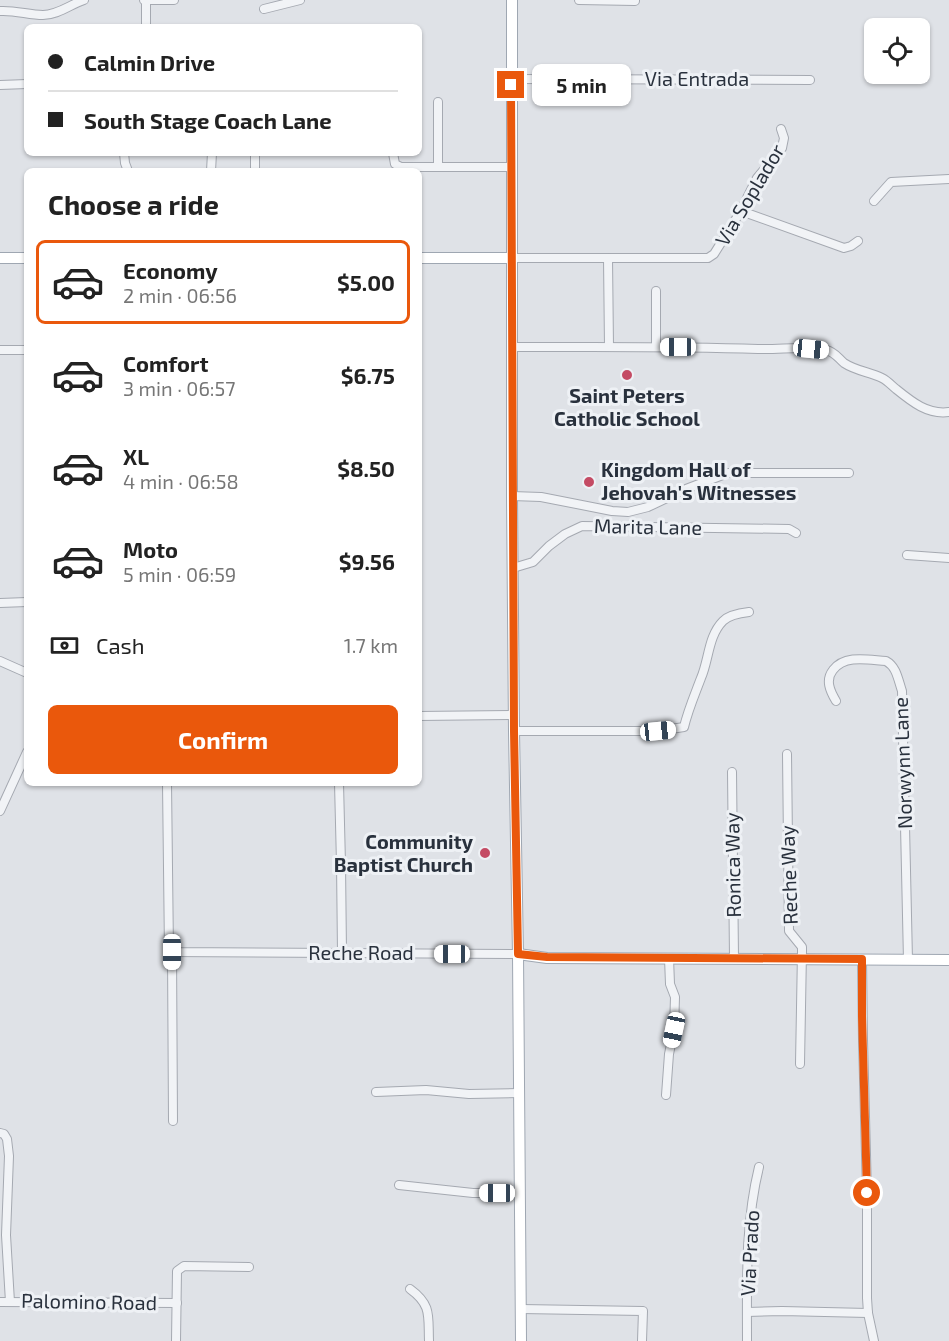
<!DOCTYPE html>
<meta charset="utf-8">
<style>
body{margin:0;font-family:"Exo 2",sans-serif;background:#f6f6f6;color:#222;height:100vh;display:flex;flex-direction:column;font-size:22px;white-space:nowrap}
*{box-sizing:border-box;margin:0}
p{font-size:20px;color:#767676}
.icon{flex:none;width:33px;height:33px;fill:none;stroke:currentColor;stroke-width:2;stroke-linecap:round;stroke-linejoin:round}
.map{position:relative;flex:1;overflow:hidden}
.side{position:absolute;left:24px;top:168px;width:398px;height:618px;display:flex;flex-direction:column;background:#fff;border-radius:9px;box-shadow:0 2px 4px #0004}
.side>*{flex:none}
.guide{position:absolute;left:24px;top:24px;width:398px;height:132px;border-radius:9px;box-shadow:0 2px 4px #0004;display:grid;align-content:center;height:132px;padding:0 24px;background:#fff}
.controls{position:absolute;left:864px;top:18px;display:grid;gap:12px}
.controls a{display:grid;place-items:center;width:66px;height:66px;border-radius:9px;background:#fff;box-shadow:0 2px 4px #0004;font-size:30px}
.end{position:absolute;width:27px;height:27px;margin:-14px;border:8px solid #ea580c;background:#fff;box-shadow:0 0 0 3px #fff}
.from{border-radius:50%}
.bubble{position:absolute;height:42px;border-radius:9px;background:#fff;box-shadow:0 2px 4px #0004;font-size:20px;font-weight:700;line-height:42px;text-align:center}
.car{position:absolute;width:18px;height:36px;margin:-18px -9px;border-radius:8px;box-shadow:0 0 4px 2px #0007;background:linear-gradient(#fff 24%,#345 0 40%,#fff 0 76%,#345 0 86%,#fff 0)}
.guide b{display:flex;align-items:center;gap:21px;height:57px;font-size:22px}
.guide b+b{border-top:2px solid #e0e0e0}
.guide i{width:15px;height:15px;background:#222}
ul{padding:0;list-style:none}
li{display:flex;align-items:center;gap:18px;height:84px;margin:0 12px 9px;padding:0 12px;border:3px solid transparent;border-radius:9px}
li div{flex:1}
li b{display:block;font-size:22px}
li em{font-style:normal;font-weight:700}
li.selected{border-color:#ea580c}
li>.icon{width:54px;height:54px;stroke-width:1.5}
h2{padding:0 24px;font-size:27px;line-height:72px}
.pay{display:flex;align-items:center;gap:15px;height:66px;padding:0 24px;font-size:22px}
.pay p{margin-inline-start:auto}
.action{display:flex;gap:12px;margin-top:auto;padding:12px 24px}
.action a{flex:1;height:69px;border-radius:9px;background:#ea580c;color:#fff;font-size:24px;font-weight:700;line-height:69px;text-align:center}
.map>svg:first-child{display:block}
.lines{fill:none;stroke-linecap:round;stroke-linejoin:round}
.minor-casing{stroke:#a5a9b1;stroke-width:10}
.major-casing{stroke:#9fa7b2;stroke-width:12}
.minor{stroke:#f1f3f6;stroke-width:8}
.major{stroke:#fff;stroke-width:10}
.route{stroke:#ea580c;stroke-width:8}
.poi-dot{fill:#c44b64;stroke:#eef1f5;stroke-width:2}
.labels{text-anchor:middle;stroke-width:6;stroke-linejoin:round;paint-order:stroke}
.street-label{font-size:20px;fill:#29313d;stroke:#eef1f5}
.poi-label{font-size:20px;font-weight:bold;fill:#29313d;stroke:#eef1f5}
</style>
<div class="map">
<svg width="949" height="1341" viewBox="0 0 949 1341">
<rect width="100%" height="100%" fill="#dfe2e7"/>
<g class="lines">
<!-- minor casing -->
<g class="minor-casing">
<g id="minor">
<path d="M144,0H174"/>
<path d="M146,0V27"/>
<path d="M579,0L635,1"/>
<path d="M264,9L300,0"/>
<path d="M0,11C15,10 29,15 43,15C58,15 71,4 84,0"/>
<path d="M511,79L810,80"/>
<path d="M0,85L27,84"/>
<path d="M438,102V167"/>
<path d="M124,153L125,163L128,171"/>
<path d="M255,153V171"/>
<path d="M393,153L395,164L401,167H511"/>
<path d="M211,171L212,153"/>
<path d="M874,201L891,182L949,179"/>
<path d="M741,211L844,248L851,246L858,241"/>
<path d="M512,258H708L714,254L739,214L757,178L782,148L784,138L781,129"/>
<path d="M608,258L609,347"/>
<path d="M656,291V347"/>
<path d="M512,347C594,347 676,346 758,349C781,350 803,345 826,350C835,352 838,358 844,363C856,371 870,372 882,378C888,381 892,386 896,389C912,402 928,415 949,412"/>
<path d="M0,350H27"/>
<path d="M512,496L541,497L612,511L628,512L648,507L686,489L728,473H849"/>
<path d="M907,555L949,558"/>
<path d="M513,568L533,562L549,546L565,534L582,526L789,529L796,533"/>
<path d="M0,603L27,602"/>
<path d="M0,661L27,673"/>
<path d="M836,701C830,691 825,680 833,670C845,654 869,660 886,661C897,667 898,680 902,691L908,960"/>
<path d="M418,716L514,715"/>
<path d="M514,731H658L684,727C688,710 695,694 701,678C709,660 708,636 723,621C729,615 740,613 749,612"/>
<path d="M787,754L789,931L802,947V951L800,1064"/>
<path d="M732,772L734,958"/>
<path d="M167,783L169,952L518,954"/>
<path d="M339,783L341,864L342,953"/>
<path d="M0,811L27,752"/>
<path d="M172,952L173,1121"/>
<path d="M862,959L863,1040L867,1193V1298L868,1313L874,1341"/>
<path d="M376,1092L426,1090L469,1094L519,1093"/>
<path d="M666,1095L669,1054L674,1030L675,997L670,984L669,958"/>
<path d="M0,1133L4,1134L7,1139L9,1156L6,1235L10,1302"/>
<path d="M399,1185L473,1193H520"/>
<path d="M410,1289C432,1305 428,1316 429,1341"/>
<path d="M0,1302L177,1303"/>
<path d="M521,1309L643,1311L642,1341"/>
<path d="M747,1312L782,1311L868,1313"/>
<path d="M176,1341L177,1271L184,1266L249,1267"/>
<path d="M747,1341C747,1282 745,1224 759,1167"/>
</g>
</g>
<!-- major casing -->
<g class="major-casing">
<g id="major">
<path d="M512,0V496L514,731L518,954L521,1341"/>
<path d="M0,258H27"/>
<path d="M418,258H512"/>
<path d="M518,954L547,958L949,960"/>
</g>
</g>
<!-- minor -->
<use href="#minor" class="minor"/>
<!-- major -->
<use href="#major" class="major"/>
</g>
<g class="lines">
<!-- route -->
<path class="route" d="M511,85L514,731L518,954L547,957L862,959V1016L867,1193"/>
</g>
<!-- markers -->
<g class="poi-dot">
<circle cx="627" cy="375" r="6"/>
<circle cx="589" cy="482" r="6"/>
<circle cx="485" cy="853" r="6"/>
</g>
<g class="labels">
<!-- street labels -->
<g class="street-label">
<text x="697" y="86">Via Entrada</text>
<text transform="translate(750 195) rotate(-59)" y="7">Via Soplador</text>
<text transform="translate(648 527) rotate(1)" y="7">Marita Lane</text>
<text transform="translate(903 763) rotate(-92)" y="7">Norwynn Lane</text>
<text transform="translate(733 865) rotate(-91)" y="7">Ronica Way</text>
<text transform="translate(789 875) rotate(-92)" y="7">Reche Way</text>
<text x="361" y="960">Reche Road</text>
<text transform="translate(750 1253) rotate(-87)" y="7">Via Prado</text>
<text transform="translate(89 1302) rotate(1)" y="7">Palomino Road</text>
</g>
<!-- poi labels -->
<g class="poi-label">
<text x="627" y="403">Saint Peters<tspan x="627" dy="23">Catholic School</tspan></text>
<text x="601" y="477" text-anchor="start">Kingdom Hall of<tspan x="601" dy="23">Jehovah's Witnesses</tspan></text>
<text x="473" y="849" text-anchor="end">Community<tspan x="473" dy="23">Baptist Church</tspan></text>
</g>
</g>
</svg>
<div class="controls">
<a><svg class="icon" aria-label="locate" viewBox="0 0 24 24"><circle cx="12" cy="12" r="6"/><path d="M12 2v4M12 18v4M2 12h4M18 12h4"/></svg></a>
</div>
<i class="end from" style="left:867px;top:1193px"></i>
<i class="end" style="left:511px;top:85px"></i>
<div class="bubble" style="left:532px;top:64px;width:99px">5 min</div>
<i class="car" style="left:678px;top:347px;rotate:270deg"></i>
<i class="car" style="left:811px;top:349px;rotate:96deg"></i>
<i class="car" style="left:658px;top:731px;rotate:84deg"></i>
<i class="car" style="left:172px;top:952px;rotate:180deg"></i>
<i class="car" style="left:452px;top:954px;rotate:270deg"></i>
<i class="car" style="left:674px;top:1030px;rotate:192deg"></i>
<i class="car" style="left:497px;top:1193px;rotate:270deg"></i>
<div class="guide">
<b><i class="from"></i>Calmin Drive</b>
<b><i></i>South Stage Coach Lane</b>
</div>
<section class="side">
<h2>Choose a ride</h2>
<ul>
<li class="selected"><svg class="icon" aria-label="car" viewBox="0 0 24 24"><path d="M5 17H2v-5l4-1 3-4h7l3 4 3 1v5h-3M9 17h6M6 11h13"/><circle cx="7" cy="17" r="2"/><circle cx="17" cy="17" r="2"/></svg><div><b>Economy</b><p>2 min · 06:56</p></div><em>$5.00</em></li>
<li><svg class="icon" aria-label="car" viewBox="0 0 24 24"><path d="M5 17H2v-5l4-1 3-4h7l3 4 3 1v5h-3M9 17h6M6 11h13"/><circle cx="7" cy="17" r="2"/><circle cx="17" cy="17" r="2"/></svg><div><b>Comfort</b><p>3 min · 06:57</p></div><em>$6.75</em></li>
<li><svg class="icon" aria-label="car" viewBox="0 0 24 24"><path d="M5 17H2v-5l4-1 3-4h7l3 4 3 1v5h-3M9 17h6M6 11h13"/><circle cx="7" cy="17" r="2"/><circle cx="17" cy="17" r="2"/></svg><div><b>XL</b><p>4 min · 06:58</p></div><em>$8.50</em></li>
<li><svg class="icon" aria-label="car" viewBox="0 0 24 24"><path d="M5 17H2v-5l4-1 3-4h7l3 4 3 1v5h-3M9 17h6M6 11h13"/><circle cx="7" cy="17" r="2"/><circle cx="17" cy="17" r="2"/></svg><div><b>Moto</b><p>5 min · 06:59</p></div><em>$9.56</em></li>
</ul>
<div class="pay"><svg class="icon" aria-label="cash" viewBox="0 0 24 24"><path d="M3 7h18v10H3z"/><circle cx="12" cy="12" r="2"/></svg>Cash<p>1.7 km</p></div>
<div class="action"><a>Confirm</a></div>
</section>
</div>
